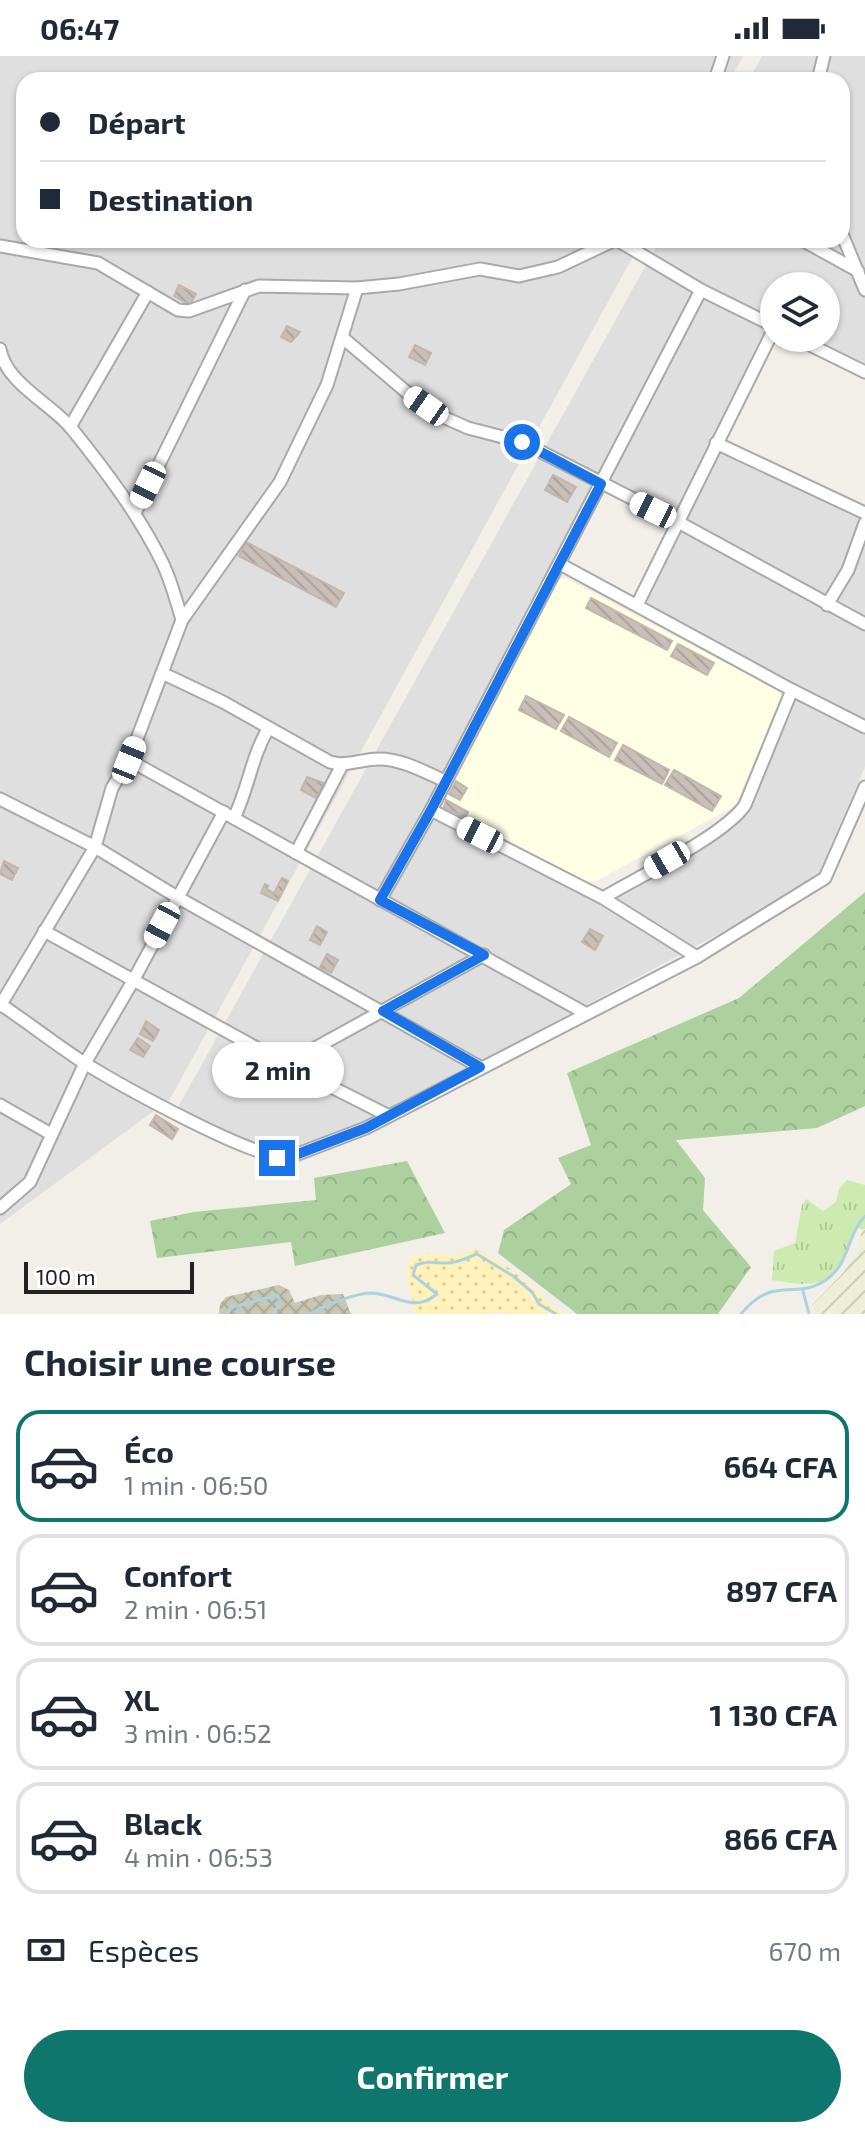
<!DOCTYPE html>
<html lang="fr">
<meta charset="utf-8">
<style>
body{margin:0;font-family:"Exo 2",sans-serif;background:#f2f2f3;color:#1f2937;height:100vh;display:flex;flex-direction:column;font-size:30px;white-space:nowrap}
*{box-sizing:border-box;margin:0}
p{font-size:26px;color:#747a83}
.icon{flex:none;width:44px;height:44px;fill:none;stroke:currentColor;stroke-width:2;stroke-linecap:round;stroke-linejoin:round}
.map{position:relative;height:1258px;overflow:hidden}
.drawer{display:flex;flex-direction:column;background:#fff;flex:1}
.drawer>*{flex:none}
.top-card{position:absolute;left:16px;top:16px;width:834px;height:176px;border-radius:24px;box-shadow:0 2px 6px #0004;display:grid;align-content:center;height:176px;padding:0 24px;background:#fff}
.fabs{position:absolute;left:760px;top:216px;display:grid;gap:16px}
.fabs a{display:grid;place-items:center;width:80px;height:80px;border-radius:50%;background:#fff;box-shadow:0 2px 6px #0004;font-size:40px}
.scale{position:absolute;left:24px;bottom:20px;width:170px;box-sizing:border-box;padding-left:8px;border:4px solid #222;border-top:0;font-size:22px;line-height:28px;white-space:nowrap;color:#222;-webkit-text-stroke:6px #fff;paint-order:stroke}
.end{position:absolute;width:36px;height:36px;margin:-18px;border:10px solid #1a73e8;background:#fff;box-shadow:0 0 0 4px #fff}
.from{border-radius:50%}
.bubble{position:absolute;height:56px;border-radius:28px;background:#fff;box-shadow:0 2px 6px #0004;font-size:26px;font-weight:700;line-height:56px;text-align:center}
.car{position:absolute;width:24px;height:48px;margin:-24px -12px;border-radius:10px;box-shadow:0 0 6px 2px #0007;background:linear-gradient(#fff 24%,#345 0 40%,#fff 0 76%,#345 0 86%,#fff 0)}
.top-card b{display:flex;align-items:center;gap:28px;height:76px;font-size:30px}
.top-card b+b{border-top:2px solid #e0e1e3}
.top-card i{width:20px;height:20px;background:#1f2937}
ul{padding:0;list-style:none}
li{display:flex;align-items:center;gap:24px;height:112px;margin:0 16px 12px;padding:0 8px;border:4px solid #e0e1e3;border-radius:24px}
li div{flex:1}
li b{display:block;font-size:30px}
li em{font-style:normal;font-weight:700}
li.selected{border-color:#0f766e}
li>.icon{width:72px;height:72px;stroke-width:1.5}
h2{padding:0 24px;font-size:36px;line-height:96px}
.pay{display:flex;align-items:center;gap:20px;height:88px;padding:0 24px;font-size:30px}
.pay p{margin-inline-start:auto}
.primary-button{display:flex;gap:16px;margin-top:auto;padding:16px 24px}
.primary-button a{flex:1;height:92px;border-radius:48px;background:#0f766e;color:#fff;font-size:32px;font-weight:700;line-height:92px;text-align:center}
.status{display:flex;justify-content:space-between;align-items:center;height:56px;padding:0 40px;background:#fff;direction:ltr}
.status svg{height:22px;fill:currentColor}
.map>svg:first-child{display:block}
.residential{fill:#e0dfdf;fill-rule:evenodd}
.education{fill:#ffffe5}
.construction{fill:url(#construction-cross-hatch)}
.farmland{fill:url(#farmland-furrows)}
.grass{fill:url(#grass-tufts)}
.forest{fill:url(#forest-crowns)}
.sand{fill:url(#sand-dots)}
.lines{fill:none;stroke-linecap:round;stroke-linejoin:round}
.stream{stroke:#aad3df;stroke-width:3}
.building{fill:url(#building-back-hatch);stroke:#c4b6ab;stroke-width:2}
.street-casing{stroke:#a9a9a9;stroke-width:15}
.street{stroke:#fff;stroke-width:11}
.route{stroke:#1a73e8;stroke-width:10}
</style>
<div class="status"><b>06:47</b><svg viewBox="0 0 49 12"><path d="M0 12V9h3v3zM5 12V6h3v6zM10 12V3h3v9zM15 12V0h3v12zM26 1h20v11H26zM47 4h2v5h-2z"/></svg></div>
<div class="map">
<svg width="865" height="1258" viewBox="0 0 865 1258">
<defs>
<pattern id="construction-cross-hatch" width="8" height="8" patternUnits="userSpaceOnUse" patternTransform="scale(2)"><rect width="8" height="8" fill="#c7c7b4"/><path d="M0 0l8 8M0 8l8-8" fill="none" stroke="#abab9a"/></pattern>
<pattern id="farmland-furrows" width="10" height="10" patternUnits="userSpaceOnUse" patternTransform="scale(2)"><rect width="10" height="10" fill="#eef0d5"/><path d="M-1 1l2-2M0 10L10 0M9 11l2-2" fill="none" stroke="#ccceb7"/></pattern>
<pattern id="grass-tufts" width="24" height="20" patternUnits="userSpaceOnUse" patternTransform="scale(2)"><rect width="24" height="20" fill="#cdebb0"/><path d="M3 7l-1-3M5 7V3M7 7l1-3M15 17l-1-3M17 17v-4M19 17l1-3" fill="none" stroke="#b0c997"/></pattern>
<pattern id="forest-crowns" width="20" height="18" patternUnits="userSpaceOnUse" patternTransform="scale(2)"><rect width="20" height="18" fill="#add19e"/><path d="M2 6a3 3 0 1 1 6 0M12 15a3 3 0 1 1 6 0" fill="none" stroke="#95b388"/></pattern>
<pattern id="sand-dots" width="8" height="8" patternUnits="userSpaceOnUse" patternTransform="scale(2)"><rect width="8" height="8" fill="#fff1ba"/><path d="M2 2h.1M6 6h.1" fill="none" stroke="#dacea0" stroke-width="1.8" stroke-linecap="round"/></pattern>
<pattern id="building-back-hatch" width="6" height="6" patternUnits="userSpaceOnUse" patternTransform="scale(2)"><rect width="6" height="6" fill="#c7bfb8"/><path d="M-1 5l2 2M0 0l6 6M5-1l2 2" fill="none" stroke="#aba49e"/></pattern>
</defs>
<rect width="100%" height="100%" fill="#f2efe9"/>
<!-- residential -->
<g class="residential">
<path d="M0,0H743L730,24H24V184H642L170,1043L0,1168Z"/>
<path d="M762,0H865V324L789,282H826V230H774V282H777L723,386L865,464V711L815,826L281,1113L177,1053L660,184H842V24H749ZM601,425L676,463L634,546L795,635L743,756L592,839L428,752Z"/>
</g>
<!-- education -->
<path class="education" d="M565,522L780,636L782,640L735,750L596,825L587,826L444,751L442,743L557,524Z"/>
<!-- construction -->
<path class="construction" d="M279,1229L289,1234L295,1247L321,1239L343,1238L351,1258H219L220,1248L226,1241Z"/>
<!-- farmland -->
<path class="farmland" d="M865,1173V1258H816L812,1249L843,1217L857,1197L862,1174Z"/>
<!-- grass -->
<path class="grass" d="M847,1124L865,1129V1173L862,1174L856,1170C836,1223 831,1235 772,1224L774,1195L795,1187L802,1149L806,1143L823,1155L836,1146L839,1133Z"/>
<!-- forest -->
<g class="forest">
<path d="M865,836V1050L817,1072L676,1084L705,1122L703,1154L751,1211L718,1258H577L498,1197L504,1174L571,1128L558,1102L591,1089L567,1017L739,942Z"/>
<path d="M407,1105L445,1177L295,1210L291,1186L157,1202L150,1165L194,1156L316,1144L314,1122Z"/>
</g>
<!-- sand -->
<path class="sand" d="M476,1193C496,1203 514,1214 531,1229C543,1240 551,1251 566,1258H506L504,1255L489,1258H414C415,1241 408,1235 407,1220C404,1191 434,1198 451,1199C460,1199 468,1195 476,1193Z"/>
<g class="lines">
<!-- stream -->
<g class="stream">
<path d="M803,1235L809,1258"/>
<path d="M228,1258L230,1252L277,1239L281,1246L273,1258"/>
<path d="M310,1258C324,1250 355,1237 371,1237C398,1238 413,1258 437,1238L413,1219L416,1209C428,1205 431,1206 443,1207C455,1208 466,1202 477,1198L513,1220L532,1236L539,1248L556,1258"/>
<path d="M741,1258C774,1218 795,1245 826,1224C849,1209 847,1179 865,1160"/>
</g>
</g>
<!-- building -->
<g class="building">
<path d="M179,229L196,238L190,249L174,240Z"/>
<path d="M287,270L300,276L291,286L281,281Z"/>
<path d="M415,289L431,297L425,309L409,301Z"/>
<path d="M553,419L576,431L567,446L545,434Z"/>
<path d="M246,486L344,537L336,551L239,500Z"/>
<path d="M591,542L672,585L667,594L586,552Z"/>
<path d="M678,588L714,607L707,619L671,600Z"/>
<path d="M526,640L564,659L556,673L519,654Z"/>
<path d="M569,661L617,687L609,701L561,675Z"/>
<path d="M623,689L669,714L662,728L615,704Z"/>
<path d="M674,714L721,740L712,755L665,729Z"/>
<path d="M307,721L324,727L316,742L301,734Z"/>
<path d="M456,725L467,732L460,744L449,738Z"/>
<path d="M446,744L468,756L465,762L444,751Z"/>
<path d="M4,805L18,812L12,824L0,818Z"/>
<path d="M282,822L288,825L278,845L261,837L265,828L268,830L267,833L274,837Z"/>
<path d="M317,870L327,876L320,889L310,884Z"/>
<path d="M590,873L603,880L595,894L582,886Z"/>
<path d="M327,898L338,904L331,917L320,911Z"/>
<path d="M146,965L159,974L153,985L140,978Z"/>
<path d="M138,982L150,990L143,1001L130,994Z"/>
<path d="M156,1059L178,1073L172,1083L150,1069Z"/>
</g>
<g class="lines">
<!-- street casing -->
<g class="street-casing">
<g id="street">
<path d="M715,24L723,0"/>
<path d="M818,24L824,0"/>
<path d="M842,178L865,234"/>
<path d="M617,184L701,234L774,270"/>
<path d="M802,184L858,215"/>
<path d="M0,190L98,207L178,254L189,255L259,230L357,232L399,228L480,213L519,220L558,211L615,184"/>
<path d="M343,282L410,339L441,360L468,372L522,386L680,467L865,568"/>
<path d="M796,282L865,316"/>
<path d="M0,293C6,328 51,347 72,373C105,414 139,459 162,506C171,524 176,544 182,564L129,704L112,732L95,791L0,950"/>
<path d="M70,371L148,236"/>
<path d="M716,387L865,457"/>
<path d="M135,457L245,234"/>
<path d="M560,508L792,634L865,671"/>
<path d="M637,549L774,273"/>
<path d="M827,549L848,514L865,467"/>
<path d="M182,564L280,426L327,329L357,232"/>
<path d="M162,617L223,646L330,706C346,711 362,703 379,703C402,703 425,716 445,725"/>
<path d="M129,704L585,957"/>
<path d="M0,743L95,791L177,841L480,1011"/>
<path d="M431,754L603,842L697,901"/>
<path d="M234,762C249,731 251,702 268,673"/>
<path d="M296,797L342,709"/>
<path d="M603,842C638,821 725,779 745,749L792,634"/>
<path d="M380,844L431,754L701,234"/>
<path d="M44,875L286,1008L389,1060"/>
<path d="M0,948C29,967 56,989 86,1008C117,1027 261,1108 290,1101L366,1072L697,901L825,822L865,731"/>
<path d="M286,1008L484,899"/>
<path d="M0,1049L51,1078"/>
<path d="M0,1152L30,1126L85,1007L133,925L224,756"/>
</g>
</g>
<!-- street -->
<use href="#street" class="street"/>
</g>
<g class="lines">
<!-- route -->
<path class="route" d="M277,1102L290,1101L366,1072L480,1011L383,955L484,899L380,844L431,754L601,428L522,386"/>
</g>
</svg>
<div class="fabs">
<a><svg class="icon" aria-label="layers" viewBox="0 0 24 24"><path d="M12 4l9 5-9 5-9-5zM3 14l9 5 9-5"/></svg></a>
</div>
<div class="scale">100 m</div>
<i class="end from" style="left:522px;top:386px"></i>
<i class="end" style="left:277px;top:1102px"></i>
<div class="bubble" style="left:212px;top:986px;width:132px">2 min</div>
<i class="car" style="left:426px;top:350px;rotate:305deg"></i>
<i class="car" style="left:148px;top:429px;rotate:206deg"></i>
<i class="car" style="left:653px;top:454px;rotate:296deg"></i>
<i class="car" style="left:129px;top:704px;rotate:22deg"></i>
<i class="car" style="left:480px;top:779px;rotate:297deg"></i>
<i class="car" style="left:667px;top:804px;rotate:240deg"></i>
<i class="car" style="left:162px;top:869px;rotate:208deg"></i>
<div class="top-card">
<b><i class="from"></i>Départ</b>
<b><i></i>Destination</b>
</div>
</div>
<section class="drawer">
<h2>Choisir une course</h2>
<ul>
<li class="selected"><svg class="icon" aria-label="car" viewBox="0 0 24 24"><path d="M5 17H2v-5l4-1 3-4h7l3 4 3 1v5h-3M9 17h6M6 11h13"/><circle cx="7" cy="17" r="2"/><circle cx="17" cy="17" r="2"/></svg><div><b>Éco</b><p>1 min · 06:50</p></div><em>664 CFA</em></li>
<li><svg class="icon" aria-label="car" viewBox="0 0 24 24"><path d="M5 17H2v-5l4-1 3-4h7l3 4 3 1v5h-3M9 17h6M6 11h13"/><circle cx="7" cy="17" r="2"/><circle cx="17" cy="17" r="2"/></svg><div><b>Confort</b><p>2 min · 06:51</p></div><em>897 CFA</em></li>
<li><svg class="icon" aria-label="car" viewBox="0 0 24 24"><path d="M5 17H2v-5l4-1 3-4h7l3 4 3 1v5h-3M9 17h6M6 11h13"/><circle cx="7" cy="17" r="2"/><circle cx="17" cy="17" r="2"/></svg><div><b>XL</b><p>3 min · 06:52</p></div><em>1 130 CFA</em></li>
<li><svg class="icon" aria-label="car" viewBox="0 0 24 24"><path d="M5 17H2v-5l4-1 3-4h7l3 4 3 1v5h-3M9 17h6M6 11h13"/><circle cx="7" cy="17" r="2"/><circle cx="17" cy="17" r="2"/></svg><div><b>Black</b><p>4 min · 06:53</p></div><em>866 CFA</em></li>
</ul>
<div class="pay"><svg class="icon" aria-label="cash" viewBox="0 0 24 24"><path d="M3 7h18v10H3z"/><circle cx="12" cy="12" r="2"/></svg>Espèces<p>670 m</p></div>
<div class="primary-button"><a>Confirmer</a></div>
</section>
